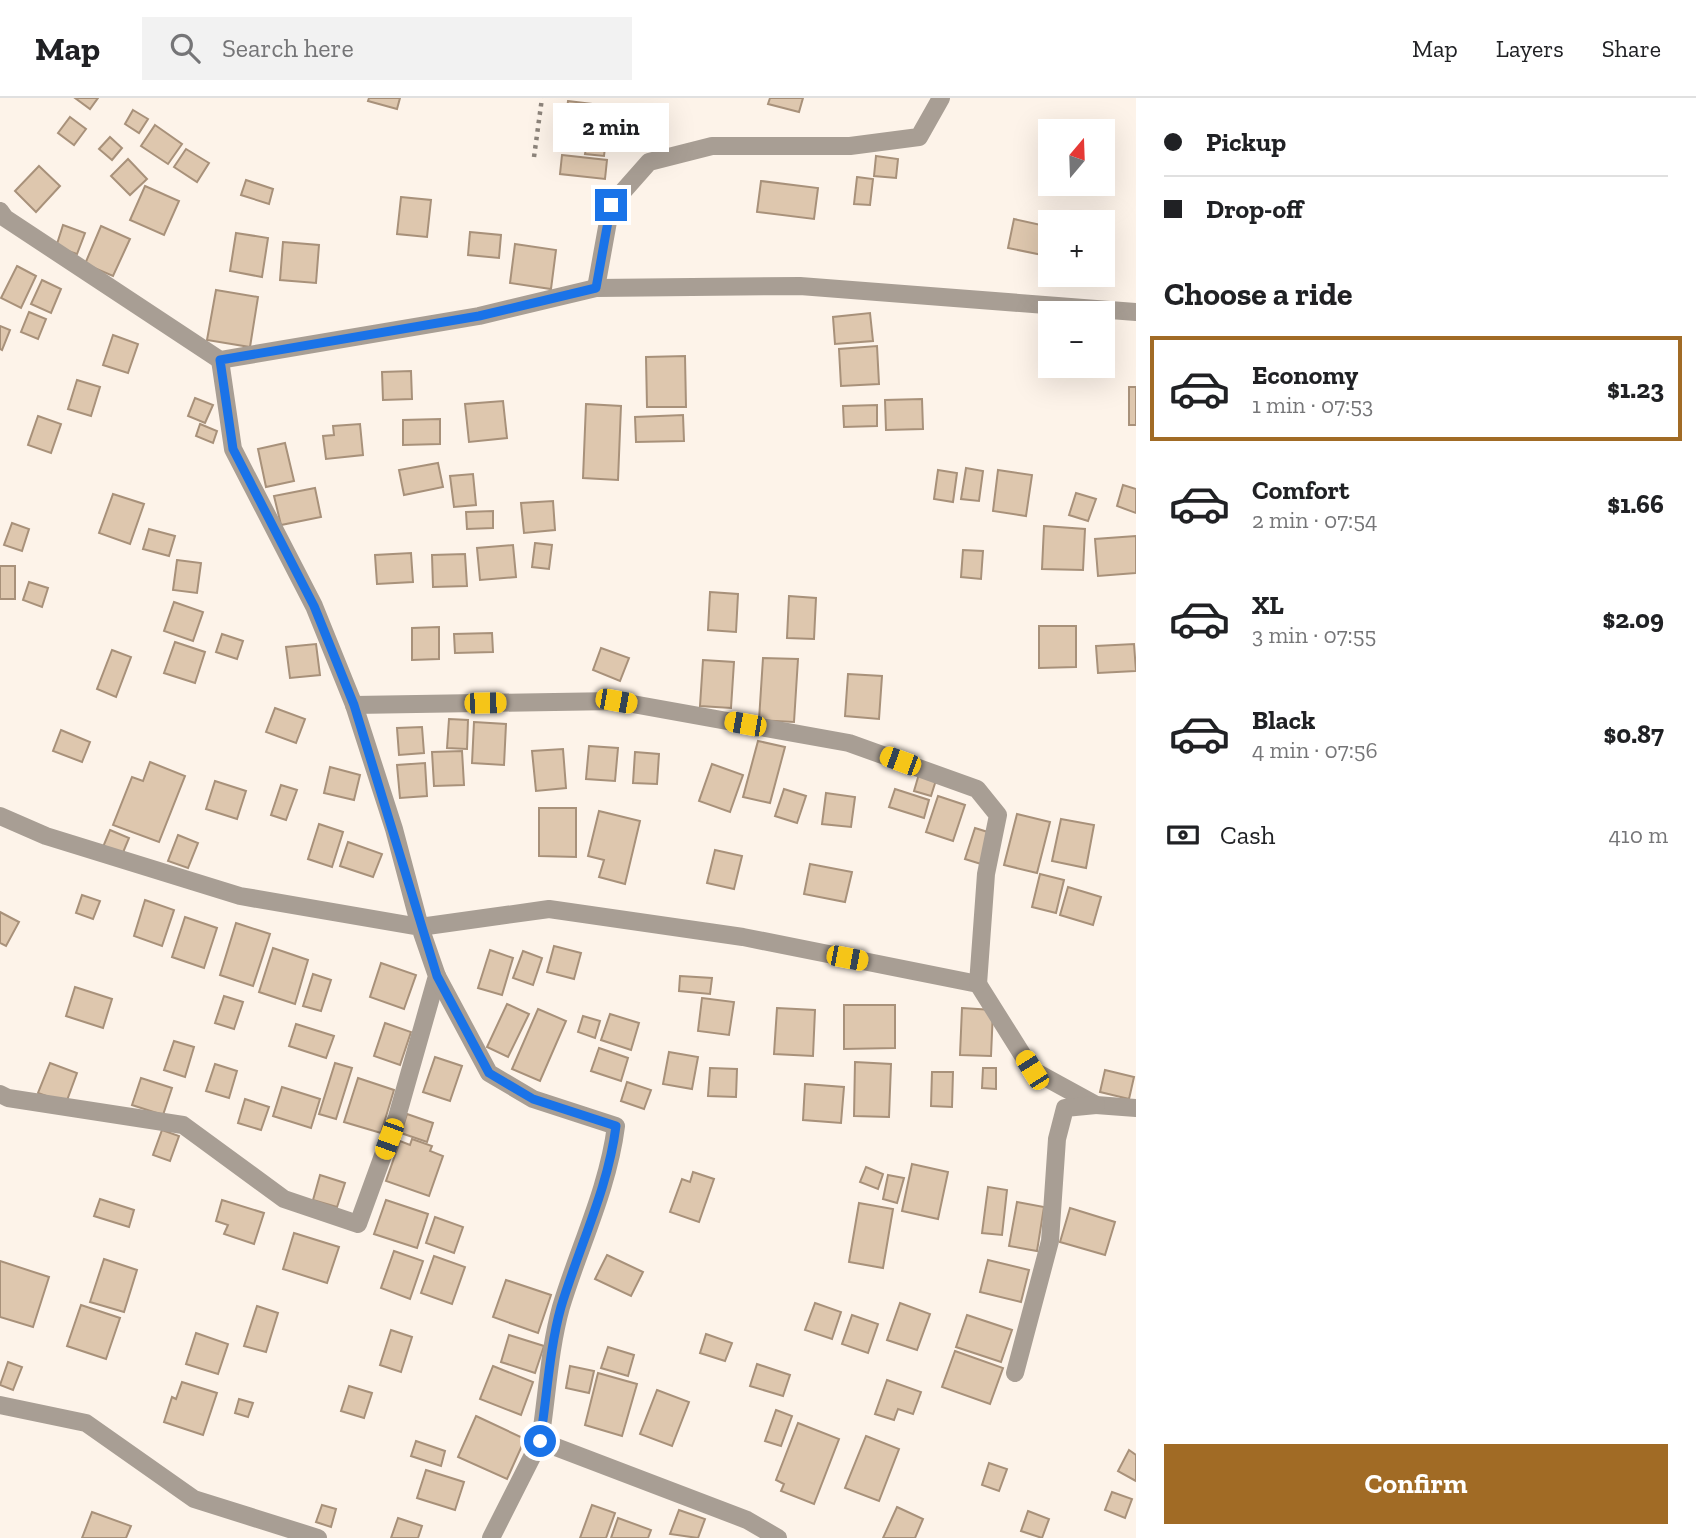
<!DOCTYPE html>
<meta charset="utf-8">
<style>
body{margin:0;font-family:"Zilla Slab",serif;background:#f2f2f2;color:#202124;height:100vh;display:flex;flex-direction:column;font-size:26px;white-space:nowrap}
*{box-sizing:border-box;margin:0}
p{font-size:23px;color:#757577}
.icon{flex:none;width:38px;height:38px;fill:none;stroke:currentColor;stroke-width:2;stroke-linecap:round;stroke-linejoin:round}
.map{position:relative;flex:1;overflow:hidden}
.panel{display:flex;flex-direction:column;background:#fff;width:560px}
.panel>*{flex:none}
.guide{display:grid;align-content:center;height:154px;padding:0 28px;background:#fff}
.needle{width:46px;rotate:19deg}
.tools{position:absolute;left:1038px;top:21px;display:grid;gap:14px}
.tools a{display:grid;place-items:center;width:77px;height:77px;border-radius:0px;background:#fff;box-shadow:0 7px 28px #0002;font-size:35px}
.end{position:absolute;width:32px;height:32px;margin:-16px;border:9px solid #1a73e8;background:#fff;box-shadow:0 0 0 4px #fff}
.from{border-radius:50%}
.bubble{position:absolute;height:49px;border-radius:0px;background:#fff;box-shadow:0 7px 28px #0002;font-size:23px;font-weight:800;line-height:49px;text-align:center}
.car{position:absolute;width:21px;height:42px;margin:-21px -10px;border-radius:9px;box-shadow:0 0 5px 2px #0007;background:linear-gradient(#f5c518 24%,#345 0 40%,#f5c518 0 76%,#345 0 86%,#f5c518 0)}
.guide b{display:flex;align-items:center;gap:24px;height:66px;font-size:26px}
.guide b+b{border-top:2px solid #e0e0e0}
.guide i{width:18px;height:18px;background:#202124}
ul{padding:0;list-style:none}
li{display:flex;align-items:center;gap:21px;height:105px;margin:0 14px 10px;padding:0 14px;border:4px solid transparent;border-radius:0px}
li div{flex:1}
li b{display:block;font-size:26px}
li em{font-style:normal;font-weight:800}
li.active{border-color:#a16b25}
li>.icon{width:63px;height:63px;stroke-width:1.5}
h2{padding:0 28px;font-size:32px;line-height:84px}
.pay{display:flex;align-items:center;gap:18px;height:77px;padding:0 28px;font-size:26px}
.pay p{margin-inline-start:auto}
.button{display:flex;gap:14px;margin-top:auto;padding:14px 28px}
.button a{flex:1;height:80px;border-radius:0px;background:#a16b25;color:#fff;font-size:28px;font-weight:800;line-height:80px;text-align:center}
header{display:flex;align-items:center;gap:42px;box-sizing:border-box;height:98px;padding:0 35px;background:#fff;border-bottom:2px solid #e0e0e0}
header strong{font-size:33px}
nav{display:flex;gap:38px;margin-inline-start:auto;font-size:24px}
.search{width:490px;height:63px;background:#f2f2f2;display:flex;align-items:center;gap:18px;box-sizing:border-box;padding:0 24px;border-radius:0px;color:#757577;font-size:26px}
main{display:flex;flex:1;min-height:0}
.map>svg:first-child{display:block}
.building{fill:#dec7ae;stroke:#a8917a;stroke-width:2}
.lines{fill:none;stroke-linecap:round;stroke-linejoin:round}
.path{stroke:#8d847b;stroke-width:4.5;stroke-dasharray:3.5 5;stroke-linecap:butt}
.minor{stroke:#a89e94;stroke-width:18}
.route{stroke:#1a73e8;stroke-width:9}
</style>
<header>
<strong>Map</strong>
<div class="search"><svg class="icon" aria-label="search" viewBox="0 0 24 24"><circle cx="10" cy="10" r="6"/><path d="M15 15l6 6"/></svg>Search here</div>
<nav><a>Map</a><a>Layers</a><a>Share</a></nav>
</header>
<main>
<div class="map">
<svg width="1136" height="1440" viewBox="0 0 1136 1440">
<rect width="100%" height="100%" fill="#fdf3e9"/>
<!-- building -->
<g class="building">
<path d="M75,0H98L90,11Z"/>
<path d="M369,0H400L397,11L368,3Z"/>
<path d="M770,0H803L799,14L768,6Z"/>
<path d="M568,3L610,8L604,58L585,56L587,44L563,42Z"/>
<path d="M133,12L148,21L139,35L125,26Z"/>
<path d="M70,19L86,31L74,47L58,35Z"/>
<path d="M155,27L182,46L168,66L141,48Z"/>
<path d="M110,39L122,50L112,62L99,51Z"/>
<path d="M186,51L209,65L197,84L174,69Z"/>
<path d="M562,57L607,62L605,81L560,76Z"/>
<path d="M876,58L898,61L896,80L874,78Z"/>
<path d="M128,61L147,81L130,97L111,78Z"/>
<path d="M39,68L60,88L36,114L15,93Z"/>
<path d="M857,79L873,81L870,107L854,106Z"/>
<path d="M246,82L273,91L269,106L241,97Z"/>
<path d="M761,83L818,90L814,121L757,114Z"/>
<path d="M145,88L179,103L164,137L130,122Z"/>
<path d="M401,99L431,102L427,139L397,136Z"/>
<path d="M1014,121L1050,129L1047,158L1008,150Z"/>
<path d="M63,127L85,135L77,156L56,149Z"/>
<path d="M101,128L130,141L113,178L85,166Z"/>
<path d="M470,134L501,137L499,160L468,157Z"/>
<path d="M236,135L268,140L262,179L230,173Z"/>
<path d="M283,144L319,147L316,185L280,182Z"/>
<path d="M515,146L556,152L551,191L510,185Z"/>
<path d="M17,168L36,178L21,210L1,200Z"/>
<path d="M42,182L61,191L51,215L31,206Z"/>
<path d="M216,192L258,199L250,249L207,242Z"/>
<path d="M29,214L46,221L38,241L21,234Z"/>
<path d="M870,215L873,243L835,246L833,219Z"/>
<path d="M0,228L10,232L2,252L0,251Z"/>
<path d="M113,237L138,246L128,275L103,267Z"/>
<path d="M877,248L879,286L841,288L839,251Z"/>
<path d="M685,258L686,309H647L646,259Z"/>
<path d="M411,273L412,301L383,302L382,274Z"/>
<path d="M77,282L100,289L91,318L68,311Z"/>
<rect x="1129" y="289" width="7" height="38"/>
<path d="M195,300L213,307L205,325L188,318Z"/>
<path d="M922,301L923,331L886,332L885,302Z"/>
<path d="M503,303L507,340L469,344L465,306Z"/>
<path d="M586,306L621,308L618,382L583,380Z"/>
<path d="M877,307V328L844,329L843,308Z"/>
<path d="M683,317L684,343L636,344L635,319Z"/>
<path d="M38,318L61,326L51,355L28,347Z"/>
<path d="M440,321V346L403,347V322Z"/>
<path d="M200,326L217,333L213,345L196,338Z"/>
<path d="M360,326L363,357L326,361L323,338L334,337L333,328Z"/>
<path d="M285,345L294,383L266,389L258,351Z"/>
<path d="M438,365L443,389L404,397L399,372Z"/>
<path d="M966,370L983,373L979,403L961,401Z"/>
<path d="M938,372L957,375L953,404L934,401Z"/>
<path d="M998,372L1032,377L1026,418L993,413Z"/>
<path d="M473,376L476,407L454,409L450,378Z"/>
<path d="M1123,387L1136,391V415L1117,408Z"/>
<path d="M315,390L321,419L281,427L274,398Z"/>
<path d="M1076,395L1096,401L1088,423L1069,417Z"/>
<path d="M113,396L144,406L130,446L99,435Z"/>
<path d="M553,403L555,432L524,435L521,405Z"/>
<path d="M493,413V430L467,431L466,414Z"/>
<path d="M12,425L29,431L22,453L4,447Z"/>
<path d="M1044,428L1085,431L1083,472L1042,471Z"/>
<path d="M149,431L175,438L169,458L143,451Z"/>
<path d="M1136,438V475L1098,478L1095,441Z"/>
<path d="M535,445L552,447L549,471L532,469Z"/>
<path d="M513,447L516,479L480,482L477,450Z"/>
<path d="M963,452L983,453L981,481L961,479Z"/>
<path d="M411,455L413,484L377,486L375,457Z"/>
<path d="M465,456L467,488L433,489L432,457Z"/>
<path d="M177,462L201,465L197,495L173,492Z"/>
<rect x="0" y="468" width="15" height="33"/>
<path d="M29,484L48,490L42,509L23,502Z"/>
<path d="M710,494L738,496L736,534L708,532Z"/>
<path d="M789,498L816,500L814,541L787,540Z"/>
<path d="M174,504L203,514L193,543L164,533Z"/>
<path d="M1039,528H1076V569L1039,570Z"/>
<path d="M439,529V561L412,562V530Z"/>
<path d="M492,535L493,554L455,555L454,536Z"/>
<path d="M222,536L243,543L237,561L216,554Z"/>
<path d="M175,544L205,554L195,585L164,575Z"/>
<path d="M316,546L320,577L290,580L286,549Z"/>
<path d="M1134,546L1136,573L1098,575L1096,548Z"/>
<path d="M601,550L629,560L620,583L593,572Z"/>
<path d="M112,552L131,559L116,599L97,591Z"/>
<path d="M763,560L798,561L794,624L759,622Z"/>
<path d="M703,562L734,564L731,610L700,608Z"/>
<path d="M848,576L882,578L879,621L845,618Z"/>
<path d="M275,610L305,621L296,645L266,634Z"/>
<path d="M449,621L468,622L467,651L447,650Z"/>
<path d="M474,624L506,626L504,667L472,665Z"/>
<path d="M422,629L424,655L399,657L397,630Z"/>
<path d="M61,632L90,644L82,664L53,653Z"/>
<path d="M758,643L785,649L770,705L743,699Z"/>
<path d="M589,648L618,650L615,683L586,681Z"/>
<path d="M563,651L566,690L536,693L532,653Z"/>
<path d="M462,653L464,687L434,688L432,654Z"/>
<path d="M635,654L659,656L657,686L633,685Z"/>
<path d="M150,664L185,678L159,744L113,727L132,679L143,683Z"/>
<path d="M425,665L427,698L400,700L397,667Z"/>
<path d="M712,666L743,677L730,714L699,703Z"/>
<path d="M330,669L360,677L354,702L324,695Z"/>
<path d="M919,676L936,682L931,698L914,693Z"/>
<path d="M215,683L246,693L237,721L206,711Z"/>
<path d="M281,687L297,692L286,722L271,717Z"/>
<path d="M784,691L806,698L797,725L775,718Z"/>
<path d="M895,691L929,702L924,720L889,709Z"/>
<path d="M826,695L855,699L851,729L822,726Z"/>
<path d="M938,698L965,707L953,743L926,734Z"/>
<path d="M539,710H576V759L539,758Z"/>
<path d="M599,713L640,723L625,786L599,779L604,762L588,758Z"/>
<path d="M1017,716L1050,724L1037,775L1004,767Z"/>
<path d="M1061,721L1094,727L1086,770L1052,763Z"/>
<path d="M319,726L343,734L332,769L308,761Z"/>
<path d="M975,730L991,735L981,766L965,761Z"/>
<path d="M110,732L129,740L122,757L103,749Z"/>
<path d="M178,737L198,745L188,770L168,763Z"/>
<path d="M348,744L382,756L373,779L340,768Z"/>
<path d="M715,752L742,758L734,791L707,785Z"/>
<path d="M810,766L852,774L845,804L804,796Z"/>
<path d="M1040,776L1064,782L1056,815L1032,809Z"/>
<path d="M1068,789L1101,799L1093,827L1060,817Z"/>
<path d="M82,797L100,803L93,821L76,815Z"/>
<path d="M145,802L174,812L162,848L134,838Z"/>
<path d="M0,814L19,824L6,848L0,845Z"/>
<path d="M185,819L217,830L204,870L172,859Z"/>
<path d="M236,825L270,836L253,888L220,877Z"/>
<path d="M554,848L581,855L574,881L547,874Z"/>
<path d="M273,850L308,862L295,906L259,894Z"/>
<path d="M490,852L513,860L502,897L478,890Z"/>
<path d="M523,853L542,860L533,887L513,880Z"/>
<path d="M381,865L416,877L404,911L370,899Z"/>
<path d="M313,876L331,882L321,913L303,908Z"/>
<path d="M680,878L712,880L710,896L679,893Z"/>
<path d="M75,889L112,901L103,930L66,918Z"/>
<path d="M224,898L243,904L234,931L215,925Z"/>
<path d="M702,900L734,904L729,937L698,933Z"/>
<path d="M507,906L529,916L508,959L487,949Z"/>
<path d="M844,907H895V950L844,951Z"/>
<path d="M777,910L815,912L813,958L774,956Z"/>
<path d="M962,910L993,912L991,958L960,957Z"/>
<path d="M538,911L566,923L540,983L512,971Z"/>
<path d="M610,916L639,925L631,952L601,942Z"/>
<path d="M583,918L600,923L595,940L578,934Z"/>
<path d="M385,925L411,934L400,967L374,958Z"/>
<path d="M296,926L334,938L326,960L289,948Z"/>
<path d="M174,943L194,949L185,979L164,972Z"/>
<path d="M599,950L628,960L621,983L591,973Z"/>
<path d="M669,954L698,959L692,991L663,986Z"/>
<path d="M435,959L462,968L450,1003L423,994Z"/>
<path d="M855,964L891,966L889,1019L854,1018Z"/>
<path d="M50,965L77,975L66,1005L38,995Z"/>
<path d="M335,965L352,970L336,1021L319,1016Z"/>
<path d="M215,966L237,973L229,1000L206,993Z"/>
<path d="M710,970L737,971L736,999L708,998Z"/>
<path d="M983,970H996V991L982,990Z"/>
<path d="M1105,972L1134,979L1129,1001L1100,994Z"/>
<path d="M932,974H953L952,1009L931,1008Z"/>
<path d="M141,980L172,990L163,1017L132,1007Z"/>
<path d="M358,980L394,992L381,1035L344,1024Z"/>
<path d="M627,984L651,992L644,1011L621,1003Z"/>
<path d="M805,986L844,989L841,1025L803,1022Z"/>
<path d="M282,989L320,1001L311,1030L273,1018Z"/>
<path d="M245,1001L269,1009L261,1032L238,1025Z"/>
<path d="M407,1016L433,1025L427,1044L401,1035Z"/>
<path d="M162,1032L179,1038L170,1063L153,1057Z"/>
<path d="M412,1041L432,1048L430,1053L443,1058L429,1098L386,1083L400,1043L410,1047Z"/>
<path d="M912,1066L948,1074L938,1121L902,1113Z"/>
<path d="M866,1069L883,1076L878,1091L860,1084Z"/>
<path d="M693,1074L714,1081L699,1124L670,1114L682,1081L690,1084Z"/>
<path d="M320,1077L345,1085L337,1109L313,1102Z"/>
<path d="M888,1077L904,1080L897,1105L883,1101Z"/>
<path d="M988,1089L1007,1092L1002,1137L982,1135Z"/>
<path d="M100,1101L134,1112L129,1129L94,1118Z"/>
<path d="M222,1102L264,1115L254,1146L224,1136L228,1127L216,1123Z"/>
<path d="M386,1102L428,1116L417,1150L374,1136Z"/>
<path d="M1017,1104L1044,1109L1037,1153L1009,1148Z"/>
<path d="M859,1105L893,1111L883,1170L849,1164Z"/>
<path d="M1070,1110L1115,1124L1105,1157L1060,1144Z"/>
<path d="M435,1119L463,1129L454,1155L426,1145Z"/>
<path d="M294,1135L339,1149L327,1185L283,1171Z"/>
<path d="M394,1153L423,1163L410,1201L381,1190Z"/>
<path d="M607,1157L643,1174L631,1198L595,1181Z"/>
<path d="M434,1158L465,1169L452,1206L421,1195Z"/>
<path d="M104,1161L137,1172L124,1214L90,1204Z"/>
<path d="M988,1162L1029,1172L1021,1204L980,1194Z"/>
<path d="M0,1163L49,1179L33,1229L0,1219Z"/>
<path d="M506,1182L551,1197L538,1235L493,1219Z"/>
<path d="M815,1205L841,1214L832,1241L805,1232Z"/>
<path d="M900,1205L930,1216L917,1252L887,1242Z"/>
<path d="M81,1207L120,1220L106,1261L67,1248Z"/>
<path d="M257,1208L278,1215L266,1254L244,1248Z"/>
<path d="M852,1217L878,1226L868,1255L842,1246Z"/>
<path d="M967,1217L1012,1232L1001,1264L956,1249Z"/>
<path d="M391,1232L412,1239L401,1274L380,1267Z"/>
<path d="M196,1235L228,1246L218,1276L186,1266Z"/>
<path d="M706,1236L732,1245L725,1263L700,1255Z"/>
<path d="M509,1237L544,1248L535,1275L501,1264Z"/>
<path d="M608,1249L634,1257L628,1278L601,1270Z"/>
<path d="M955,1253L1003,1270L990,1306L942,1289Z"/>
<path d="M8,1264L22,1269L13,1292L0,1287Z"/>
<path d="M757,1266L790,1277L783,1298L750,1288Z"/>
<path d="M493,1268L533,1284L521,1317L480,1301Z"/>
<path d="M570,1268L594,1273L589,1295L566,1290Z"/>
<path d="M598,1275L637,1286L622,1338L585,1327Z"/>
<path d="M887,1282L921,1294L913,1316L898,1311L894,1322L875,1316Z"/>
<path d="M182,1284L217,1295L203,1337L164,1324L172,1299L176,1301Z"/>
<path d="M349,1288L372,1295L364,1320L341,1313Z"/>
<path d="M657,1292L689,1304L672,1348L640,1336Z"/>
<path d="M239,1301L253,1305L248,1319L235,1315Z"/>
<path d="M776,1312L792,1318L781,1348L765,1343Z"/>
<path d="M476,1318L525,1341L507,1381L458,1359Z"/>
<path d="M798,1325L839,1341L814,1406L781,1393L784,1386L776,1382Z"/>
<path d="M866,1338L899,1351L879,1403L845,1390Z"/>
<path d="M416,1343L445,1353L441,1368L411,1358Z"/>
<path d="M1129,1352L1136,1357V1383L1118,1373Z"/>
<path d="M989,1365L1007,1371L999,1393L982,1387Z"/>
<path d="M426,1372L464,1384L455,1412L417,1400Z"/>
<path d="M1112,1394L1132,1401L1125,1420L1105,1412Z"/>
<path d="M322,1407L336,1411L331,1429L316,1424Z"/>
<path d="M592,1407L615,1415L606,1440H580Z"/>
<path d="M897,1409L923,1421L915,1440H883Z"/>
<path d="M679,1412L705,1421L698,1440L670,1436Z"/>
<path d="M1028,1413L1049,1421L1042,1440L1021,1433Z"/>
<path d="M92,1414L131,1428L126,1440H82Z"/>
<path d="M398,1420L422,1428L418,1440H391Z"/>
<path d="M618,1420L651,1432L648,1440H611Z"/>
</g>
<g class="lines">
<!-- path -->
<path class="path" d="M534,59L542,0"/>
<!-- minor -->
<g class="minor">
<path d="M0,113L5,120L220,262L479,218L596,190L800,188L1136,214"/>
<path d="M596,190L611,107L649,64L712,48H850L919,39L941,0"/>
<path d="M220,262L233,351L314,508L354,607L394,731L420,829L549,811L743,839L978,886L1032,972L1096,1007L1136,1010"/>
<path d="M354,607L616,603L849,645L977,691L998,717L986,776L978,886"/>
<path d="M0,718L46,738L240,798L420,829L437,878L397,1019L358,1126L284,1101L183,1027L8,1000L0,996"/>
<path d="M437,878L489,975L533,1001L616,1028C608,1091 579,1149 561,1209C549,1252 547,1300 540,1343"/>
<path d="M1015,1275L1050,1143L1057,1041L1065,1010L1096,1007"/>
<path d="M0,1307L86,1325L194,1401L318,1440"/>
<path d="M491,1440L540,1343L747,1422L778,1440"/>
</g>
</g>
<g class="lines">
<!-- route -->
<path class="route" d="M540,1343C547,1300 549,1252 561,1209C579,1149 608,1091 616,1028L533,1001L489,975L437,878L354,607L314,508L233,351L220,262L479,218L596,190L611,107"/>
</g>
</svg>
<div class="tools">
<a><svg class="needle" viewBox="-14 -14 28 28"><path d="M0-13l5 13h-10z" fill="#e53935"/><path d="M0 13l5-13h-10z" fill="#757577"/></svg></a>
<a>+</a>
<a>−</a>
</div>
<i class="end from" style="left:540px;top:1343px"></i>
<i class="end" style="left:611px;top:107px"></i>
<div class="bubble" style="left:553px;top:5px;width:116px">2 min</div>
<i class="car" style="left:616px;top:603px;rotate:100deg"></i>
<i class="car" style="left:485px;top:605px;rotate:89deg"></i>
<i class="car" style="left:745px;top:626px;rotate:280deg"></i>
<i class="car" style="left:900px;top:663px;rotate:290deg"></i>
<i class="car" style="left:847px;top:860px;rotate:101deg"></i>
<i class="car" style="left:1032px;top:972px;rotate:328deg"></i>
<i class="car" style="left:389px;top:1041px;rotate:200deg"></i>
</div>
<section class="panel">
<div class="guide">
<b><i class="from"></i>Pickup</b>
<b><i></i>Drop-off</b>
</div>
<h2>Choose a ride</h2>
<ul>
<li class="active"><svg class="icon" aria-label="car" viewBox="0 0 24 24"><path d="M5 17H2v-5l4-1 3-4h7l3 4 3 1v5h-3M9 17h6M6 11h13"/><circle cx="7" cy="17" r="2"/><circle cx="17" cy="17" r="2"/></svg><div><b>Economy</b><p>1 min · 07:53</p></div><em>$1.23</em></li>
<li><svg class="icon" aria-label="car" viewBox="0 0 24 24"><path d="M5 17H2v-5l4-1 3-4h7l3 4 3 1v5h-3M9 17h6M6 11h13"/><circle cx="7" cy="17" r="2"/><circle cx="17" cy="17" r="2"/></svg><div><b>Comfort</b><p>2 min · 07:54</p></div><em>$1.66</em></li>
<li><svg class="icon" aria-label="car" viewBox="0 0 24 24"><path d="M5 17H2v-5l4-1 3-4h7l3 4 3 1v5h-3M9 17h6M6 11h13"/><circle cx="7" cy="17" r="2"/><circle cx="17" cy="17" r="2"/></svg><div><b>XL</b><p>3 min · 07:55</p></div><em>$2.09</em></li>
<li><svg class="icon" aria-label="car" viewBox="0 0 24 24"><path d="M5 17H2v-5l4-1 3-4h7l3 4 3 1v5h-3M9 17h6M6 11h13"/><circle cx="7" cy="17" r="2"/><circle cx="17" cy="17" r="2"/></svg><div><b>Black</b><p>4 min · 07:56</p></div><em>$0.87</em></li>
</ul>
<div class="pay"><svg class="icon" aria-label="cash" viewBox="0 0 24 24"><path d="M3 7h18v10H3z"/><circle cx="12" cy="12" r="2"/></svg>Cash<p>410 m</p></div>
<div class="button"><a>Confirm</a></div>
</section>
</main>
